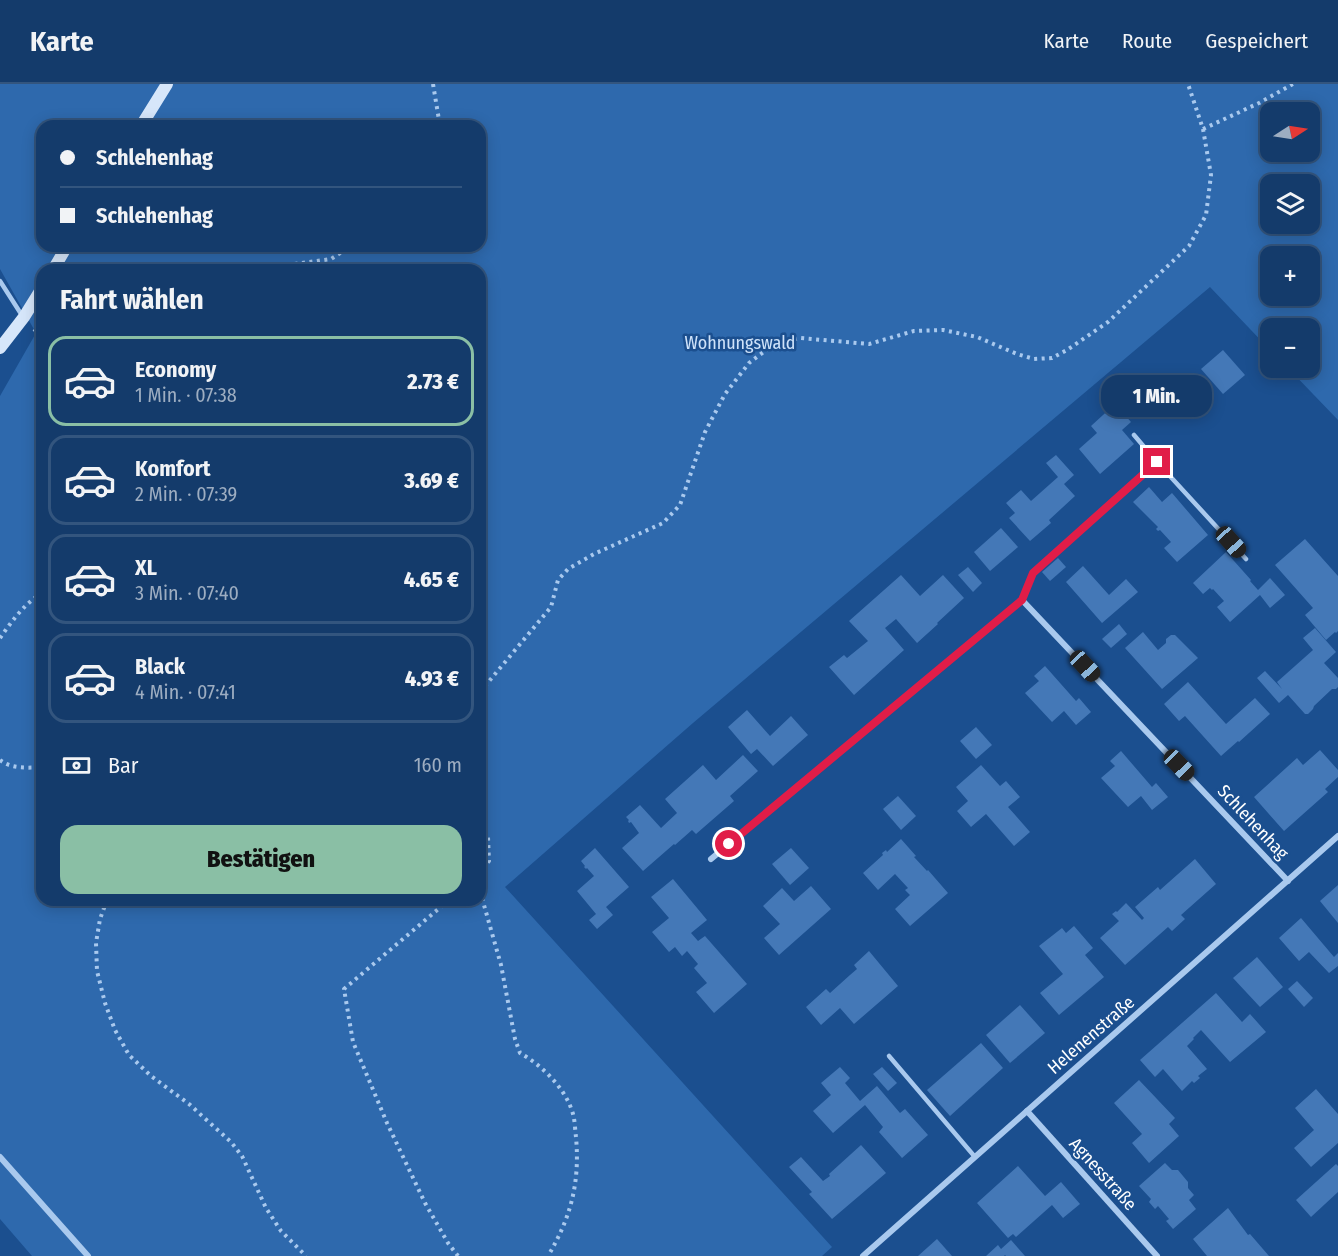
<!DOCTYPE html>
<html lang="de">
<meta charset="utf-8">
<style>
body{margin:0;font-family:"Fira Sans Condensed",sans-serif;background:#1d4271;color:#f1f3f6;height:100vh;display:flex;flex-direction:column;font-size:22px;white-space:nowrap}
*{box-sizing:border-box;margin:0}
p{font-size:20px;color:#9dadc1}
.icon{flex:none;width:33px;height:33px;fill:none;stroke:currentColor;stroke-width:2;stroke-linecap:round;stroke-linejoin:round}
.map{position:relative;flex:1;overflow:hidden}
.details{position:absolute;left:36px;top:180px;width:450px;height:642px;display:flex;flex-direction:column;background:#143b6b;border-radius:18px;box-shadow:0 3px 15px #0003,0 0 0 2px #33557e}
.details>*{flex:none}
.banner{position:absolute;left:36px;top:36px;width:450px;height:132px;border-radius:18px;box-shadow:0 3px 15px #0003,0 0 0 2px #33557e;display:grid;align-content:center;height:132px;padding:0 24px;background:#143b6b}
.needle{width:39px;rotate:78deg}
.tools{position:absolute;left:1260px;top:18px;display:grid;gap:12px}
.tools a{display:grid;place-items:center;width:60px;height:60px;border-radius:12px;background:#143b6b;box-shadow:0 3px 15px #0003,0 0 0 2px #33557e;font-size:30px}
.end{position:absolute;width:27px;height:27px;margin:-14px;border:8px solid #e11d48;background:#fff;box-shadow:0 0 0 3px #fff}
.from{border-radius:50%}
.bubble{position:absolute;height:42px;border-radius:18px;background:#143b6b;box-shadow:0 3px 15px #0003,0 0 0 2px #33557e;font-size:20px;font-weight:800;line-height:42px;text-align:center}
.car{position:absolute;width:18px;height:36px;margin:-18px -9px;border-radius:8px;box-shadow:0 0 4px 2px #0007;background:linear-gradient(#222 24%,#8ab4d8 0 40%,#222 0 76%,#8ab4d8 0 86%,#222 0)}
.banner b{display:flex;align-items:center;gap:21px;height:57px;font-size:22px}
.banner b+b{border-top:2px solid #33557e}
.banner i{width:15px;height:15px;background:#f1f3f6}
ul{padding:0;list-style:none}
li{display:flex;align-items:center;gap:18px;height:90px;margin:0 12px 9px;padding:0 12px;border:3px solid #33557e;border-radius:18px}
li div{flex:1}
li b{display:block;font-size:22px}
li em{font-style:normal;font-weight:800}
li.active{border-color:#8abfa5}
li>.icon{width:54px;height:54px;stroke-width:1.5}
h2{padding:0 24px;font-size:27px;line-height:72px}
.pay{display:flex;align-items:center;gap:15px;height:66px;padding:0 24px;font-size:22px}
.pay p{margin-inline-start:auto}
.cta{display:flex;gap:12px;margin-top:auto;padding:12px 24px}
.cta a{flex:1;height:69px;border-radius:18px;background:#8abfa5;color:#111;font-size:24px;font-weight:800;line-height:69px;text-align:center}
header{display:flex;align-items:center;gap:36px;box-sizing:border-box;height:84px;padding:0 30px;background:#143b6b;border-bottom:2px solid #33557e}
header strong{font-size:28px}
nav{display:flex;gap:33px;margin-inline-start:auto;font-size:21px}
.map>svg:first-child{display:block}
.green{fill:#2e69ad;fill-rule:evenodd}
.building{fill:#4478b7}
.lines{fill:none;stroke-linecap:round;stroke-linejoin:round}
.path{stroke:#a9c9ee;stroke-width:4;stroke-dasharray:3 4.5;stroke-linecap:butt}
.service{stroke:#a9c9ee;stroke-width:4.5}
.minor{stroke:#a9c9ee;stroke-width:6}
.secondary{stroke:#d6e6fa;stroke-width:12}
.route{stroke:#e11d48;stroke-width:8}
.labels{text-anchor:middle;stroke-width:5;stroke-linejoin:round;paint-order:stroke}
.park-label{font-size:18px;fill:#cfe3fa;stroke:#1b4f8f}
.street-label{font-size:18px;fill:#fff;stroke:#1b4f8f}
</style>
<header>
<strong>Karte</strong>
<nav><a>Karte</a><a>Route</a><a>Gespeichert</a></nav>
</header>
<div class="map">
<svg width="1338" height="1172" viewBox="0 0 1338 1172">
<rect width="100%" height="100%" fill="#1b4f8f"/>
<!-- green -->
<path class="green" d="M0,0H1338V336L1288,284H1310V244H1270V266L1210,203L693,639L505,803L832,1163L822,1172H32L0,1135V312L36,249L0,185ZM1270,28H1310V68H1270ZM42,42H480V162H42ZM1270,100H1310V140H1270ZM1270,172H1310V212H1270ZM42,186H480V816H42Z"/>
<!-- building -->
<g class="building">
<path d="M1223,266L1245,291L1223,310L1201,285Z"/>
<path d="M1115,320L1131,338L1122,346L1134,360L1100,390L1079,365L1097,349L1091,342Z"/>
<path d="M1056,371L1074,391L1064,400L1075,412L1049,436L1051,439L1030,457L1009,434L1015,429L1006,419L1021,406L1031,417L1058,393L1046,379Z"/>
<path d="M1149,403L1162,418L1172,409L1208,451L1177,478L1164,464L1171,458L1160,446L1158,447L1156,445L1158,443L1133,418Z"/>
<path d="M1001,444L1018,463L990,487L974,468Z"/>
<path d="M1305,455L1338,492V547L1336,549L1335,548L1326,556L1305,531L1313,524L1275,481Z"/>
<path d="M1226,468L1251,496L1250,497L1258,506L1270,494L1285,511L1270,524L1260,511L1230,538L1217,523L1224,517L1213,505L1212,506L1210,504L1203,510L1193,499Z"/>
<path d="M1058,474L1066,483L1050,497L1042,488Z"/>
<path d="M1083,482L1109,511L1126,495L1138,508L1102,539L1066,498Z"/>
<path d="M968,483L982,499L973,508L958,491Z"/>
<path d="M901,491L920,512L943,491L964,514L937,539L938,540L917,559L896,535L885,544L904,566L854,611L829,583L844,571L847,574L868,557L849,537Z"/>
<path d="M1119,540L1127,550L1111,564L1102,555Z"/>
<path d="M1315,544L1336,568L1324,579L1338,594V603L1336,605H1332L1314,622L1313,625L1308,630H1305L1288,611L1279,619L1257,594L1265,587L1282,605L1277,598L1313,566L1303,554Z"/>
<path d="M1143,548L1158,566L1166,559V555L1171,551H1175L1198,574L1162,605L1125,564Z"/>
<path d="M1045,582L1076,617L1079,614L1091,628L1076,641L1064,627L1052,638L1025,609L1039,597L1034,592Z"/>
<path d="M1188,598L1226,640L1255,614L1270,630L1239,658L1238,657L1221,672L1185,632L1179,637L1164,620Z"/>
<path d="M747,626L770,652L791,632L808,651L773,682L757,665L751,670L728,643Z"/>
<path d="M976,643L992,661L976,675L960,657Z"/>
<path d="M1320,666L1338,686V693L1325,705L1328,708L1284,747L1254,713L1297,674L1303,681Z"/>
<path d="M1121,667L1152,703L1156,699L1168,713L1152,726L1141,712L1128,723L1101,694L1115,682L1110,677Z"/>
<path d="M743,671L758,687L730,712L734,717L696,750L692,746L675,761L674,760L643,787L622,764L639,749L631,738L629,739L628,737L629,736L626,733L640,721L661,744L677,729L665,715L703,681L716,696Z"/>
<path d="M981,681L1000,702L1006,697L1020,713L1008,723L1030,748L1014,762L986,730L971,743L957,727L968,717L956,703Z"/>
<path d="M898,712L916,732L901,746L883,725Z"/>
<path d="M901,755L916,772L914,773L927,787L928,786L948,809L910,842L895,825L910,811L905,806L908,804L895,790L878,806L863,789L883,771L882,769L886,766L887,768Z"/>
<path d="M595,764L629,803L606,823L613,831L597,845L589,836L596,830L577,807L594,792L587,784L586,785L584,783L585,782L581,777Z"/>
<path d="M791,764L809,784L790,801L772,780Z"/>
<path d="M1195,775L1216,800L1181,831L1185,835L1172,847L1168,843L1125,881L1100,854L1119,837L1112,830L1116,827L1117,828L1126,819L1142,836L1144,834L1135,823L1158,803L1160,806Z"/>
<path d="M673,795L707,836L691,849L698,857L705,852L747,900L714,929L696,908L707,899L694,884L698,880L687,867L682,872L675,863L669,868L652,848L669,834L651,813Z"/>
<path d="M1338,801V839L1320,817Z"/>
<path d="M811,802L831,825L779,871L764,854L780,840L763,822L782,804L794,817Z"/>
<path d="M1301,834L1334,873L1338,869V882L1329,889L1309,868L1299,877L1279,854Z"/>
<path d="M1074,842L1093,864L1085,871L1104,893L1059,931L1040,909L1063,890L1039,862L1062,844L1066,849Z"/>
<path d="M869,867L898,902L854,940L840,924L821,941L806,923L826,905L830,909L850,891L857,885L854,881Z"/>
<path d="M1257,873L1283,903L1260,923L1233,894Z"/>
<path d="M1297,897L1313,914L1304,923L1288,905Z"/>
<path d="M1216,909L1242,938L1250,930L1266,948L1230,978L1201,946L1193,954L1194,955L1187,962L1207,985L1198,992L1200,994L1194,999L1192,997L1182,1007L1163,985L1155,993L1140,976Z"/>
<path d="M1020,921L1045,949L1010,979L986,951Z"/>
<path d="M981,959L1003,984L950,1032L927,1006Z"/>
<path d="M840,983L850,994L845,999L860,1017L877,1002L900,1029L905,1025L928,1051L902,1074L879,1048L883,1043L865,1021L833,1049L813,1027L831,1011L821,999Z"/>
<path d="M882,983L897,999L888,1007L873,990Z"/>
<path d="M1139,996L1175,1034L1169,1040L1179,1052L1149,1079L1132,1059L1142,1050L1114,1019Z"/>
<path d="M1316,1005L1338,1030V1059L1311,1083L1294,1064L1314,1046L1295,1024Z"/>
<path d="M861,1061L886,1089L832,1135L809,1110L812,1108L789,1083L801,1073L823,1097L830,1092L829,1090Z"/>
<path d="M1165,1079L1172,1086H1178L1188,1098V1104L1194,1111L1189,1116L1196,1125L1173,1145L1166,1137L1169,1135L1158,1122L1155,1125L1149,1118L1151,1115L1139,1102Z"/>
<path d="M1336,1080L1338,1082V1108L1311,1133L1296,1116Z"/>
<path d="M1018,1082L1045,1112L1061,1098L1080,1120L1063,1134L1052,1121L1016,1153L1013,1150L1008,1154L977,1119Z"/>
<path d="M1228,1124L1248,1151L1250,1150L1269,1172H1207L1193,1155Z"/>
<path d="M937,1155L952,1172H918Z"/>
<path d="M1011,1156L1025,1172H1006L1005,1171L1004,1172H986L998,1161L1001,1165Z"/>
</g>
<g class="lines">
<!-- path -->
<g class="path">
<path d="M433,0L440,42"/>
<path d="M1203,45L1259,19L1293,0"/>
<path d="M250,186L331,175L351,162"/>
<path d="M34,245L42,253"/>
<path d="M0,554C12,537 24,520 42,509"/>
<path d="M480,608L551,523L558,496L568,485L594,470L663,439L680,421L705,348L725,310L749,279L774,260L800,254L869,260L914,247L943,246L977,253L1017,270L1034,275L1052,274L1067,266L1108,238L1189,162L1206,131L1211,91L1203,45L1188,0"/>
<path d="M0,676C11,685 28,684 42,683"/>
<path d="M480,741L488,753L489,777L480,788"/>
<path d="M480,807L501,881L515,955L520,969C543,982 566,1005 573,1030C575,1037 575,1046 576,1053C580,1099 571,1133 548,1172"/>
<path d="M107,816L100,835L96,859L97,887L105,919L115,946L129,971L151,992L189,1020L231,1058L242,1072L266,1124L281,1147L306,1172"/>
<path d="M449,816L344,905L353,958L387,1039L425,1119L448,1159L458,1172"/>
</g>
<!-- service -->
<g class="service">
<path d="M0,197L23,233"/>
<path d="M1157,378L1246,475"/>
<path d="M1022,516L1033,489L1157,378L1134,351"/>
<path d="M889,972L975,1073"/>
</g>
<!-- minor -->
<g class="minor">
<path d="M711,775L1022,516L1288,797"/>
<path d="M1027,1027L1157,1172"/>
<path d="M0,1073L88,1172"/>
<path d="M863,1172L1338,752"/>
</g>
<!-- secondary -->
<g class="secondary">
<path d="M141,42L167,0"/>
<path d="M53,186L67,162"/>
<path d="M0,264L24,233L42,204"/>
</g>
</g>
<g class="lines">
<!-- route -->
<path class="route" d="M729,760L1022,516L1033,489L1157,378"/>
</g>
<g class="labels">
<!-- park labels -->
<g class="park-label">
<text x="740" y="265">Wohnungswald</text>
</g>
<!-- street labels -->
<g class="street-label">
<text transform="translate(1253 738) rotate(47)" y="6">Schlehenhag</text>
<text transform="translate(1091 951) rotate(-41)" y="6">Helenenstraße</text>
<text transform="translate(1103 1090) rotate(48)" y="6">Agnesstraße</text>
</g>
</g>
</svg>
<div class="tools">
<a><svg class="needle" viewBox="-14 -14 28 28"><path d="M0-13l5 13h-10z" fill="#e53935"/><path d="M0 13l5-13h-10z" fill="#9dadc1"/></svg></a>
<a><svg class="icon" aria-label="layers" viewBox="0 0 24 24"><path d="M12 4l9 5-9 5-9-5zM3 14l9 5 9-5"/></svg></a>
<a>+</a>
<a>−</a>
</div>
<i class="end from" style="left:729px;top:760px"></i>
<i class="end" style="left:1157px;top:378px"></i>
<div class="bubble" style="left:1101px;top:291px;width:111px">1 Min.</div>
<i class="car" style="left:1231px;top:458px;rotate:138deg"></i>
<i class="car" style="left:1085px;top:582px;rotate:137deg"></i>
<i class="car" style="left:1179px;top:681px;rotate:136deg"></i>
<div class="banner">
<b><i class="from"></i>Schlehenhag</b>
<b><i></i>Schlehenhag</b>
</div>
<section class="details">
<h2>Fahrt wählen</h2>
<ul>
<li class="active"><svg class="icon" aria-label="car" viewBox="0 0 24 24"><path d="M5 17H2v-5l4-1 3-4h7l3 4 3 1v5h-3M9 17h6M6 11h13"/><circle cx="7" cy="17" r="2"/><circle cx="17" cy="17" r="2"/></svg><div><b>Economy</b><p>1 Min. · 07:38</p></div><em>2.73 €</em></li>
<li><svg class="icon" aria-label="car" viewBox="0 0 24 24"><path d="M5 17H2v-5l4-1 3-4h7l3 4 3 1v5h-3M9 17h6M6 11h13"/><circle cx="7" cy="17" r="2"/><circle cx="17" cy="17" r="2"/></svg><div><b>Komfort</b><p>2 Min. · 07:39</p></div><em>3.69 €</em></li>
<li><svg class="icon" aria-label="car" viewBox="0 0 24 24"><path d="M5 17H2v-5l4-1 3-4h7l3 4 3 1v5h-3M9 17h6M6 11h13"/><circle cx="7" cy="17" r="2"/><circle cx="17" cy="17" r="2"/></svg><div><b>XL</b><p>3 Min. · 07:40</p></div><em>4.65 €</em></li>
<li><svg class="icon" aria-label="car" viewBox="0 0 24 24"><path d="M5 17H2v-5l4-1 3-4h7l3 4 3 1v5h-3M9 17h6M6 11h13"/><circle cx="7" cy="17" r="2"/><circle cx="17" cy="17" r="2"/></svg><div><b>Black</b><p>4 Min. · 07:41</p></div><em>4.93 €</em></li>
</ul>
<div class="pay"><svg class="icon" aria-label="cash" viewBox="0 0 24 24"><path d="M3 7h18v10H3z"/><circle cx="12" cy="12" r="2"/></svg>Bar<p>160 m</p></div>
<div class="cta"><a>Bestätigen</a></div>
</section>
</div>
